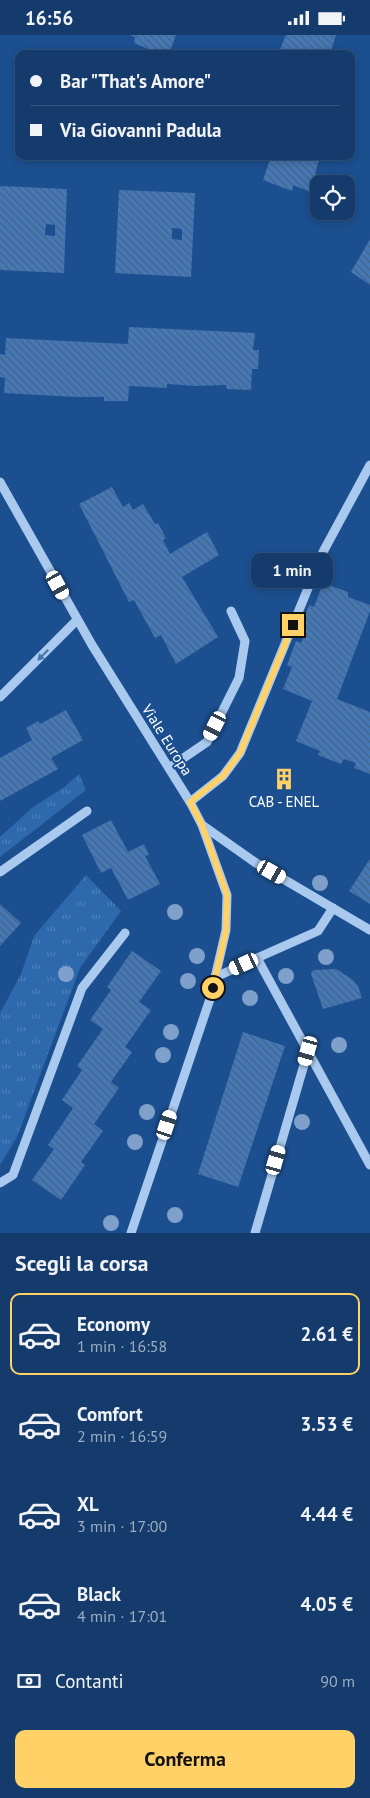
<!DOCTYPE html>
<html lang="it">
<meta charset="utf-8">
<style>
body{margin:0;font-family:"PT Sans",sans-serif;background:#1d4271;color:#f1f3f6;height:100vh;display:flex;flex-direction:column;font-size:19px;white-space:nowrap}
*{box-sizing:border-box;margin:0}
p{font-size:16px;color:#9dadc1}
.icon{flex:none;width:28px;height:28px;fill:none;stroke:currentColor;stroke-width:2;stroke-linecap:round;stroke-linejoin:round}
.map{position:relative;height:1198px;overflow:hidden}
.sheet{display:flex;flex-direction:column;background:#143b6b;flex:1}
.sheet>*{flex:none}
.top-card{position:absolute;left:15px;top:15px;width:340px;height:110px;border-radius:10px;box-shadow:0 2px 8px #0003,0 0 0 1px #33557e;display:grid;align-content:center;height:110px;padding:0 15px;background:#143b6b}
.controls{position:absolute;left:310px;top:140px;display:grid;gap:10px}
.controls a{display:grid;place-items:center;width:45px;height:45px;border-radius:10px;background:#143b6b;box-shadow:0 2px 8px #0003,0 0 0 1px #33557e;font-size:25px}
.end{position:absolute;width:22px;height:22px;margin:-11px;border:6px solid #ffd166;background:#111;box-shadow:0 0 0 2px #111}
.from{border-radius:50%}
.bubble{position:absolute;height:35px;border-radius:10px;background:#143b6b;box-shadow:0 2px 8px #0003,0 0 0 1px #33557e;font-size:16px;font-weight:700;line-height:35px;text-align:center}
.car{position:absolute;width:15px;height:30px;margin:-15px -8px;border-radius:6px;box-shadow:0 0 4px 1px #0007;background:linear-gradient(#fff 24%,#345 0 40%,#fff 0 76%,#345 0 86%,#fff 0)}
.top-card b{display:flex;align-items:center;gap:18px;height:48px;font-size:19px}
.top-card b+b{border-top:1px solid #33557e}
.top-card i{width:12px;height:12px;background:#f1f3f6}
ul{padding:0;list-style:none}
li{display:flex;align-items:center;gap:15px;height:82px;margin:0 10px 8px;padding:0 5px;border:2px solid transparent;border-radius:10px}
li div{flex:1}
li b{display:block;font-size:19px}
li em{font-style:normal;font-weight:700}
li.current{border-color:#ffd166}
li>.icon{width:45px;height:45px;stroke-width:1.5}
h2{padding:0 15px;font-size:22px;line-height:60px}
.pay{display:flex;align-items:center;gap:12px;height:55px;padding:0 15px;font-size:19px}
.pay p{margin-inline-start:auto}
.primary-button{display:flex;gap:10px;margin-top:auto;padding:10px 15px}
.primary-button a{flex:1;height:58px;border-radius:10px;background:#ffd166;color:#111;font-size:20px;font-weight:700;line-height:58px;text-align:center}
.status{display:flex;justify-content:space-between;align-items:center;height:35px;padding:0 25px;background:#143b6b;direction:ltr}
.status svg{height:14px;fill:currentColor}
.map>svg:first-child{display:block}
.grass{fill:url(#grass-tufts)}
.building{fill:url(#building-back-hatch);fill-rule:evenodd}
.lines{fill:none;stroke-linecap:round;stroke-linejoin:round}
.minor{stroke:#a9c9ee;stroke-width:9}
.tree{fill:#7ea0ca}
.oneway{fill:#4674ac}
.route{stroke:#ffd166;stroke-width:6}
.labels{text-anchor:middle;stroke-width:4;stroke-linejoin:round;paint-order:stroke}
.street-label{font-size:15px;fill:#fff;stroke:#1b4f8f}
.poi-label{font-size:15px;fill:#fff;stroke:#1b4f8f}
</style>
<div class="status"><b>16:56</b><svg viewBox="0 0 49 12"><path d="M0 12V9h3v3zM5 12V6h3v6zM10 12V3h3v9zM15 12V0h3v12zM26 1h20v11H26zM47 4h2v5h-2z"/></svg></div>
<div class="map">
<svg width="370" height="1198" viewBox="0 0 370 1198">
<defs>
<pattern id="grass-tufts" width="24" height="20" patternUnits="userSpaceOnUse" patternTransform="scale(1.25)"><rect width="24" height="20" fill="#2e69ad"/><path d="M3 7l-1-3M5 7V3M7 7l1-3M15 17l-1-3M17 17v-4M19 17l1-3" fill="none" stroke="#4d80b9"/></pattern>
<pattern id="building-back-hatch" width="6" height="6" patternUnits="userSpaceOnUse" patternTransform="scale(1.25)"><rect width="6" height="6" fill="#4478b7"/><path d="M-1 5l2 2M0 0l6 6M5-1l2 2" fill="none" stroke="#486282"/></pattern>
</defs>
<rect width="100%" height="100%" fill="#1b4f8f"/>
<!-- grass -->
<g class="grass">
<path d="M79,739L86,755L0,822V802L33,772L63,753Z"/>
<path d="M86,840L121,876L80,933L17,1102L0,1130V978L21,939L34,901Z"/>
</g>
<!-- building -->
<g class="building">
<path d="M130,0H176L169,19H160L134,8L135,2Z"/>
<path d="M286,0H336L330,19H278Z"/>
<path d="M271,121H320L315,139L319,140L313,158L293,150L292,156L263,145Z"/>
<path d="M0,151L67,154L64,238L0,235ZM46,189L55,190V201L45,200Z"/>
<path d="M119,155L195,158L191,242L115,238ZM172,193L182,194V205L172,204Z"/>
<path d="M370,204V250L351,237Z"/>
<path d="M129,292L255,298L253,315H259L258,334H252L251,355L227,354L226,350L197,351L167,349V353L129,351L128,366H104V362H75L4,358L5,343L0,342V319L5,320L6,303L128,309Z"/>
<path d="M112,452L123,472L129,468L133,475L143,469L155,489L158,488L166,503L163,505L170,519L207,497L219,520L182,542L218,602L176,629L161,600L155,603L134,565L129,567L79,469Z"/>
<path d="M323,548L348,557V562L370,570V576L337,664L370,677V739L354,733L356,728L344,724L341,729L318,720L320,716L296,706L312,666L283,654L292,632L287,630L296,606L301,608L306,595L300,593L309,570L314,572Z"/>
<path d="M66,675L83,705L51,723L58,734L0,766V723L32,705L26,693L38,686L40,689Z"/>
<path d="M283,733L291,736L284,756L275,752Z"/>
<path d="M111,785L128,817L144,809L149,820L145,821L160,849L128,865L111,833L101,838L82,800Z"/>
<path d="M370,824V869L349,856Z"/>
<path d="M0,869L21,888L0,911Z"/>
<path d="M132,916L161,936L139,967L151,975L125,1012L132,1017L111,1047L119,1053L94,1089L103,1096L81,1127L85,1130L61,1165L32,1145L54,1114L48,1110L73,1073L62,1065L82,1035L77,1031L103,994L90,985L111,955L107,952Z"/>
<path d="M336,934L353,945L358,951L362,963L323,974L311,939L313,935Z"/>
<path d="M243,997L285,1011L238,1152L198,1139Z"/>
</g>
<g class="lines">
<!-- minor -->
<g class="minor">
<path d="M0,447L92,610L190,767L202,790L227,860L226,895L210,964L131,1198"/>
<path d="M0,662L77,585"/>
<path d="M169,733L207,707L239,643L245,606L231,576"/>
<path d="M190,767L223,741L240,718L323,517L370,430"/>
<path d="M202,790L256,828L370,895"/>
<path d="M0,837L87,776"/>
<path d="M257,923L318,896L333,873"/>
<path d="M216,942L257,923L370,1130"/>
<path d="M0,1148L13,1140L82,953L125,898"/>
<path d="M255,1198L308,1016"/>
</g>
</g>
<!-- trees -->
<g class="tree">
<circle cx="320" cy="848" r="8"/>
<circle cx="175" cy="877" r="8"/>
<circle cx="197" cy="921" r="8"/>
<circle cx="326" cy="922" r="8"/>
<circle cx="66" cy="939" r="8"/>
<circle cx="286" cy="941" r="8"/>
<circle cx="188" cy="946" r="8"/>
<circle cx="250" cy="963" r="8"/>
<circle cx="171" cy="997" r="8"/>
<circle cx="339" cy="1010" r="8"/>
<circle cx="163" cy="1020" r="8"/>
<circle cx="147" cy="1077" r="8"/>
<circle cx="302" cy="1087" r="8"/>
<circle cx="135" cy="1107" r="8"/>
<circle cx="175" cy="1180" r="8"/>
<circle cx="111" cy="1188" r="8"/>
</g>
<!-- one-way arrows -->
<defs><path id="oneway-solid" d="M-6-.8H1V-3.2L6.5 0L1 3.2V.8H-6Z" transform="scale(1.25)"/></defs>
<use class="oneway" href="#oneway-solid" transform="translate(43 620) rotate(135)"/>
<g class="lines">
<!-- route -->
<path class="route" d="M213,953L226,895L227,860L202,790L190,767L223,741L240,718L293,590"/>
</g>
<!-- icons -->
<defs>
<g id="building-bare" transform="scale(1.725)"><path d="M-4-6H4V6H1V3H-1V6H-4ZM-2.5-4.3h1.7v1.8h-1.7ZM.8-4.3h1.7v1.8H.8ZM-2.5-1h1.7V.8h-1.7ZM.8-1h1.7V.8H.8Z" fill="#ffd166" stroke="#1b4f8f" stroke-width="2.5" paint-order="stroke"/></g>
</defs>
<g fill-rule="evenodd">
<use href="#building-bare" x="284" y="744"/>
</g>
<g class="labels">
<!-- street labels -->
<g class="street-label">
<text transform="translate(167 705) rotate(58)" y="5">Viale Europa</text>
</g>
<!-- poi labels -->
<g class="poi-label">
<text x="284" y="772">CAB - ENEL</text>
</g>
</g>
</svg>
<div class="controls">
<a><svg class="icon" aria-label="locate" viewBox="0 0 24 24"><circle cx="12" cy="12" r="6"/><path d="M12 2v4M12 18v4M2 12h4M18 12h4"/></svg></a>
</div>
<i class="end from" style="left:213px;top:953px"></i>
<i class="end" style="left:293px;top:590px"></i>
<div class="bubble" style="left:251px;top:518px;width:82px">1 min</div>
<i class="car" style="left:58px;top:550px;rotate:151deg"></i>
<i class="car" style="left:215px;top:691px;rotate:207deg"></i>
<i class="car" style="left:272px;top:837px;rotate:120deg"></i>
<i class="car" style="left:244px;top:929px;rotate:245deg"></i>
<i class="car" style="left:308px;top:1016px;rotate:196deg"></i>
<i class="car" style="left:167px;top:1090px;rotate:18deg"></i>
<i class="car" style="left:276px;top:1125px;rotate:16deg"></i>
<div class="top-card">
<b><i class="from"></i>Bar &quot;That's Amore&quot;</b>
<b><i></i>Via Giovanni Padula</b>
</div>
</div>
<section class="sheet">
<h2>Scegli la corsa</h2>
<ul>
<li class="current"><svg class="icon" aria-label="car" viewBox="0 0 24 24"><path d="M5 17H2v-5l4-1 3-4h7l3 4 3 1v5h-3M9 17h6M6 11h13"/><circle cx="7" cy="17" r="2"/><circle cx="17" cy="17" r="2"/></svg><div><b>Economy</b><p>1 min · 16:58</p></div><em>2.61 €</em></li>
<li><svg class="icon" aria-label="car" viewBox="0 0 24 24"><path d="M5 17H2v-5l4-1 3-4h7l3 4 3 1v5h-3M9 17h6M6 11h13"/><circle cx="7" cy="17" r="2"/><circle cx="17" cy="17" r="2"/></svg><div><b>Comfort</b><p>2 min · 16:59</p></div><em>3.53 €</em></li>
<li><svg class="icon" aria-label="car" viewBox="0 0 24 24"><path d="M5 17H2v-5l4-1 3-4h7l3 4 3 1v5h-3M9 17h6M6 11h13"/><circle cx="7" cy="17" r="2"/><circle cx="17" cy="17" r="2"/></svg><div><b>XL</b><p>3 min · 17:00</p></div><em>4.44 €</em></li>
<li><svg class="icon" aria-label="car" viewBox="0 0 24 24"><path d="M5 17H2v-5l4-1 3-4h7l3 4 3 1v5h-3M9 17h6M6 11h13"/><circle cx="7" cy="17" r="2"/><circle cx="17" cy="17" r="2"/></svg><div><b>Black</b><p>4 min · 17:01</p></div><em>4.05 €</em></li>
</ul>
<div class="pay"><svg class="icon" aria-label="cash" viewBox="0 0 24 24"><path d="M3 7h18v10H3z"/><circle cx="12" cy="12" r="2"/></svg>Contanti<p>90 m</p></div>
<div class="primary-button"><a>Conferma</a></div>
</section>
